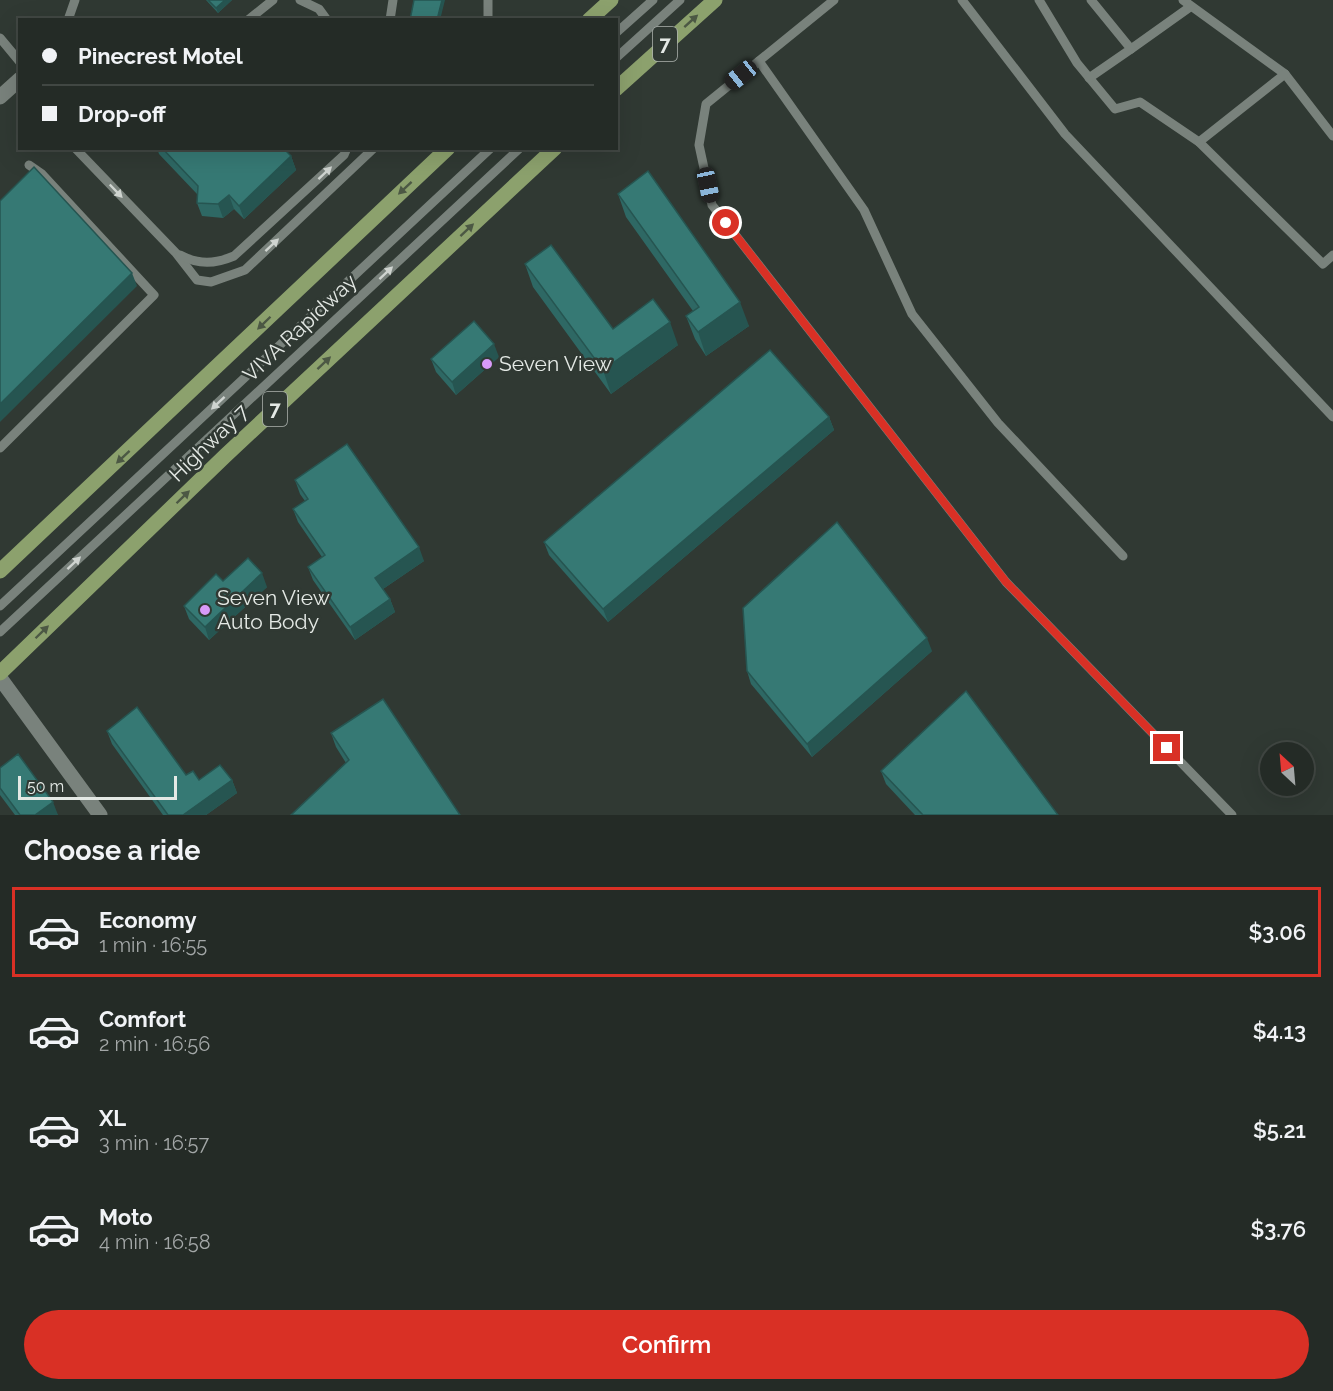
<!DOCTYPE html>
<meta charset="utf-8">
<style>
body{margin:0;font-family:Raleway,sans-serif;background:#2c332e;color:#f1f3f6;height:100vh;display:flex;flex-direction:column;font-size:22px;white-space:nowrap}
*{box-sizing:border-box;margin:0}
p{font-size:20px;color:#a3a7a7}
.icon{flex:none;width:33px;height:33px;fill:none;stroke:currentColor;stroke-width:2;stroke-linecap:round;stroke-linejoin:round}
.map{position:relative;height:815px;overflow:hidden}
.panel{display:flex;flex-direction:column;background:#242b26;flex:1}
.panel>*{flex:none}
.top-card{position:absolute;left:18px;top:18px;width:600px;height:132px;border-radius:0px;box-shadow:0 6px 24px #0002,0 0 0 2px #414743;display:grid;align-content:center;height:132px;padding:0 24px;background:#242b26}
.needle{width:39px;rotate:334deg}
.controls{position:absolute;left:1260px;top:742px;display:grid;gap:12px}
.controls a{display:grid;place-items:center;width:54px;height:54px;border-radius:50%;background:#242b26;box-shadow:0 6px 24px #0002,0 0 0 2px #414743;font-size:30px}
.scale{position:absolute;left:18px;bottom:15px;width:159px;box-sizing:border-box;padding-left:6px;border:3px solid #e4e9e5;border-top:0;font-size:16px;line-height:21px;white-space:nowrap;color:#e4e9e5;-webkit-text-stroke:4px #303933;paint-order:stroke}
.end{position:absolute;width:27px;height:27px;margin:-14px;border:8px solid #d93025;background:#fff;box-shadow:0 0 0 3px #fff}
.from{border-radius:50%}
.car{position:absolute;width:18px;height:36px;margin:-18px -9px;border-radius:8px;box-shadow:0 0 4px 2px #0007;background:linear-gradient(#222 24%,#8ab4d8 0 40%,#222 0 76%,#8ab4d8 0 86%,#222 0)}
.top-card b{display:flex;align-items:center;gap:21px;height:57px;font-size:22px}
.top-card b+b{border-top:2px solid #414743}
.top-card i{width:15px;height:15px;background:#f1f3f6}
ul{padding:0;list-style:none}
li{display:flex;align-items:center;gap:18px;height:90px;margin:0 12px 9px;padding:0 12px;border:3px solid transparent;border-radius:0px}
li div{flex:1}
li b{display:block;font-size:22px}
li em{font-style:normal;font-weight:600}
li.current{border-color:#d93025}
li>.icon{width:54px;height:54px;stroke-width:1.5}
h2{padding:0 24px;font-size:27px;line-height:72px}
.cta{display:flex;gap:12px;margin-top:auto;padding:12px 24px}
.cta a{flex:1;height:69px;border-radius:36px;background:#d93025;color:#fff;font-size:24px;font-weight:600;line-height:69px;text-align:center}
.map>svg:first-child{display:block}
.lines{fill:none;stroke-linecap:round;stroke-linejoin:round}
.service{stroke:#79827c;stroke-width:9}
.minor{stroke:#79827c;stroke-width:15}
.primary{stroke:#8ca16d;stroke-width:15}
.wall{fill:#2e6864}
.shaded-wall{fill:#265551}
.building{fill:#367974;stroke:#265551;stroke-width:1.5}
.oneway{fill:#4c5844}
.oneway2{fill:#cfd4d0}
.route{stroke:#d93025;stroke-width:8}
.poi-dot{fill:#d89af8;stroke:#303933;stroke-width:2}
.labels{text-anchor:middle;stroke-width:5;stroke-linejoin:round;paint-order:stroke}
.shield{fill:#303933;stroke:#aeb4b0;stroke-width:1.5}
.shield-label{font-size:20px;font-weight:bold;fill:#e4e9e5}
.street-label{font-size:21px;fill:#e4e9e5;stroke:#303933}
.poi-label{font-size:21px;fill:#e4e9e5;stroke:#303933;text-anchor:start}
</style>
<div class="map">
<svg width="1333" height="815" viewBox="0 0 1333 815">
<rect width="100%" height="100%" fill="#303933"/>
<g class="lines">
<!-- service -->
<g class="service">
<path d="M300,0L319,9L327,20"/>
<path d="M834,0L706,104L699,145L712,205L1006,582L1232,815"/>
<path d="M962,0L1065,134L1333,417"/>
<path d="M1039,0L1077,63L1115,109L1140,102L1199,142L1323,264L1333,255"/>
<path d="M1183,0L1285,74L1333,136"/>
<path d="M68,20L75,0"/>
<path d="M248,20L273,0"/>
<path d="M390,20L393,0"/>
<path d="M488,20V0"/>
<path d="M616,33L653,0"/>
<path d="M0,38L20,62"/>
<path d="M1131,49L1190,7"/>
<path d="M616,58L680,0"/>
<path d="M759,61L864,210L912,314L998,423L1123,556"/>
<path d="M1089,78L1131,49L1091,0"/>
<path d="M1199,142L1285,74"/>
<path d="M75,148L176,253L197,280L211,282L245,270L374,148"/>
<path d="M180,255C199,265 215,264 234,256L344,155L347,148"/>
<path d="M0,448L154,295L42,174L29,165"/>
<path d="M0,606L491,148"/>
<path d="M0,632L520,148"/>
</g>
<!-- minor -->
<g class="minor">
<path d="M0,97L20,79"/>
<path d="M0,678L100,815"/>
</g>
<!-- primary -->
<g class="primary">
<path d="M589,20L611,0"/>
<path d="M616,89L715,0"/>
<path d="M0,571L448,148"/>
<path d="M0,673L226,455L555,148"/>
</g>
</g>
<!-- wall -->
<g class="wall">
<path d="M206,0H232L218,13Z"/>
<path d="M157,148H283L291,156L296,170L244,219L234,209L223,218L202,216L197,203V194L159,154Z"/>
<path d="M618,194L749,326L706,356L695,339L686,316L693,311L626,217Z"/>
<path d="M525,264L613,329L678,345L611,394L533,287Z"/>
<path d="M499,357L456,395L436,372L431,359Z"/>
<path d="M829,417L834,430L608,622L549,555L544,542Z"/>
<path d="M295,480L424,561L383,589L390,599L395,612L355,640L313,580L308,567L322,557L298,522L293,509L305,501L300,494Z"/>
<path d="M223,581L267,587L209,640L189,619L184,606Z"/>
<path d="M932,651L812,757L751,684L747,671Z"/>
<path d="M107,731L186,775L199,780H232L237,793L206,815H163L112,744Z"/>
<path d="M331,733L460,815L346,763L336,747Z"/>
<path d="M0,768L58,815H15L0,795Z"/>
<path d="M881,771L1058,815H915L886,784Z"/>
</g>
<!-- shaded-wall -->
<g class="shaded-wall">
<path d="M225,0H232L218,13L216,8Z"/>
<path d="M442,0H445L440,20H437Z"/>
<path d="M291,156L296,170L244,219L239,206Z"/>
<path d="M229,195L234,209L223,218L218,204Z"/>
<path d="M132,273L137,286L0,422V404Z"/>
<path d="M740,302L749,326L706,356L698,332Z"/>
<path d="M670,322L678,345L611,394L603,370Z"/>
<path d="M494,344L499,357L456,395L452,382Z"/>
<path d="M829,417L834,430L608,622L603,609Z"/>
<path d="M419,547L424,561L380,591L375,578Z"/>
<path d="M262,573L267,587L209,640L205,627Z"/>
<path d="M390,599L395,612L355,640L350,627Z"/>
<path d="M927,638L932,651L812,757L807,744Z"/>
<path d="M232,780L237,793L206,815H183Z"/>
<path d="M53,802L58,815H35Z"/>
</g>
<!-- building -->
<g class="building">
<path d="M208,0H225L216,8Z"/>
<path d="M414,0H442L437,20H410Z"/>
<path d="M162,148H283L291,156L239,206L229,195L218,204L197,203L198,186Z"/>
<path d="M34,167L132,273L0,404V201Z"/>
<path d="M648,171L740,302L698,332L686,316L699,307L618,194Z"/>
<path d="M551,245L613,329L653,299L670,322L603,370L525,264Z"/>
<path d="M474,321L494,344L452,382L431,359Z"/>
<path d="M770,350L829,417L603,609L544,542Z"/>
<path d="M347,444L419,547L375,578L390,599L350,627L308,567L325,555L293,509L308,499L295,480Z"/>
<path d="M837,522L927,638L807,744L747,671L743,608Z"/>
<path d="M248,558L262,573L205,627L184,606L216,574L223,581Z"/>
<path d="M966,691L1058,815H923L881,771Z"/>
<path d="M383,699L460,815H291L349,760L331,733Z"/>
<path d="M137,707L186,775L193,771L199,780L220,765L232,780L183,815H168L107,731Z"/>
<path d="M18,754L53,802L35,815H20L0,788V768Z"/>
</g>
<!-- one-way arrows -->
<defs><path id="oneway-solid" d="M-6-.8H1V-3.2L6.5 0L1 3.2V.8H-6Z" transform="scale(1.5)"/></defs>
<g class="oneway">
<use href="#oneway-solid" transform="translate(691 21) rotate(-42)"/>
<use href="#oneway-solid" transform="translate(405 188) rotate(137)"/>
<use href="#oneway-solid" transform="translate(467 230) rotate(-43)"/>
<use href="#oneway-solid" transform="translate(264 323) rotate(136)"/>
<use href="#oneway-solid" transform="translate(324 363) rotate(-43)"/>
<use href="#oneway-solid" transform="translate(123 457) rotate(137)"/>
<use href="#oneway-solid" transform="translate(183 497) rotate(-44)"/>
<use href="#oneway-solid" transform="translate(42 632) rotate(-44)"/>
</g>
<g class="oneway2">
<use href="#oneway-solid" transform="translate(325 173) rotate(-43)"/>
<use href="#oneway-solid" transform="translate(116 191) rotate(46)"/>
<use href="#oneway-solid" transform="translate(272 245) rotate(-43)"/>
<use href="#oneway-solid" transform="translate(386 273) rotate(-43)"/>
<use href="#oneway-solid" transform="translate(218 403) rotate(137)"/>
<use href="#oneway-solid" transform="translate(74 563) rotate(-43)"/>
</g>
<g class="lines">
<!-- route -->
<path class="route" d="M726,223L1006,582L1167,748"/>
</g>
<!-- markers -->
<g class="poi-dot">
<circle cx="487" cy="364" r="6"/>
<circle cx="205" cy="610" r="6"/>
</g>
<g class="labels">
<!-- shield labels -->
<g class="shield">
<rect x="653" y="27" width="24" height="34" rx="4.5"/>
<rect x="263" y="392" width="24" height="34" rx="4.5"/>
</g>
<g class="shield-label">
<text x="665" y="51">7</text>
<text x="275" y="416">7</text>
</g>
<!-- street labels -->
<g class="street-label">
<text transform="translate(300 328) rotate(-43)" y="7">VIVA Rapidway</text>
<text transform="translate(209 443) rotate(-44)" y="7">Highway 7</text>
</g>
<!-- poi labels -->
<g class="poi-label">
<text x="499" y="371">Seven View</text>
<text x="217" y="605">Seven View<tspan x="217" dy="24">Auto Body</tspan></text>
</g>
</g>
</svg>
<div class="controls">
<a><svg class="needle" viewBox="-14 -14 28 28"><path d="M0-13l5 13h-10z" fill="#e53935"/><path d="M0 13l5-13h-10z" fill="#a3a7a7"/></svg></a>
</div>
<div class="scale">50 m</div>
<i class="end from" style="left:726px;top:223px"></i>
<i class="end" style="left:1167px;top:748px"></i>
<i class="car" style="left:741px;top:75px;rotate:231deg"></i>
<i class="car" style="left:708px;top:185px;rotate:168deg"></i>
<div class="top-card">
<b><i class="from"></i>Pinecrest Motel</b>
<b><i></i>Drop-off</b>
</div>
</div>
<section class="panel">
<h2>Choose a ride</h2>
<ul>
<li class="current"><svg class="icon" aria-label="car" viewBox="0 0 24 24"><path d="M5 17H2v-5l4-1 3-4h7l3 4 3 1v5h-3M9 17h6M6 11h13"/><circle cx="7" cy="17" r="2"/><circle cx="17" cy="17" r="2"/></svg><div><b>Economy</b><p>1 min · 16:55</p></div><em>$3.06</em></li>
<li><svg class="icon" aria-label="car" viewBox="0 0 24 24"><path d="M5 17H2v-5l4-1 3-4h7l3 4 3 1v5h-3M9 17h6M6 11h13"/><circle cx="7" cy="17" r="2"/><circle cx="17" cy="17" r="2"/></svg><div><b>Comfort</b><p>2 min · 16:56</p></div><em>$4.13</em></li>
<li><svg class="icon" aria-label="car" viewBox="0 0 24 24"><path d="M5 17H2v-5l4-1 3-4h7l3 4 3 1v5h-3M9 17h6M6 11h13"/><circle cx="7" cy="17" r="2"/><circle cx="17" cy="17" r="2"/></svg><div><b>XL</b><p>3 min · 16:57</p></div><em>$5.21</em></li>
<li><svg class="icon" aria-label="car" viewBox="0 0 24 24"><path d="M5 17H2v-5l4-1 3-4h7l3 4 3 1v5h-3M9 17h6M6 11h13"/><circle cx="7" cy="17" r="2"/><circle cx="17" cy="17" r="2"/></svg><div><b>Moto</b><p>4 min · 16:58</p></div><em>$3.76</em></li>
</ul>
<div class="cta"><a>Confirm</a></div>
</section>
